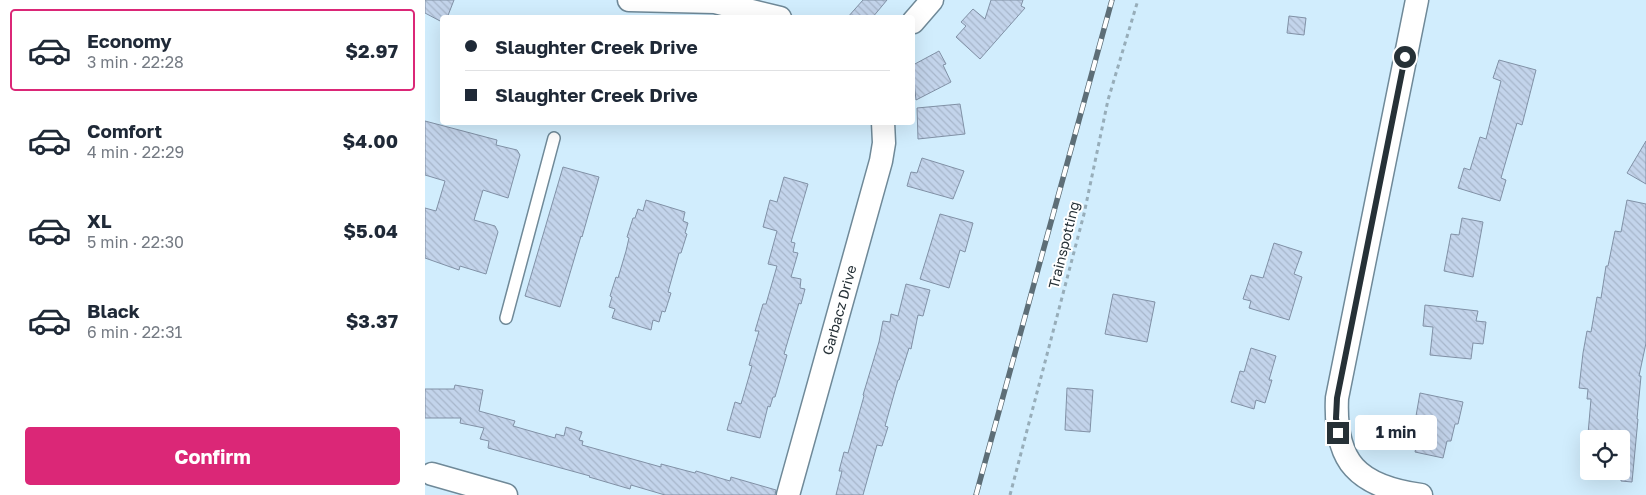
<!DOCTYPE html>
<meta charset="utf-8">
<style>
body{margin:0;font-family:"Golos Text",sans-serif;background:#f6f6f7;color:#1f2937;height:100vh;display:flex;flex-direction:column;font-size:19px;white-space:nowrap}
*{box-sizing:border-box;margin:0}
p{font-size:16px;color:#747a83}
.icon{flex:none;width:28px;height:28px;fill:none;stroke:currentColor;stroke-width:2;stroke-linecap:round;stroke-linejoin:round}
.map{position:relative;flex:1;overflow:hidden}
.drawer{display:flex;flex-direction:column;background:#fff;width:425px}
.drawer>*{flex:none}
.banner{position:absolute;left:15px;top:15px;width:475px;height:110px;border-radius:5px;box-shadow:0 5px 20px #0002;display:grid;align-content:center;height:110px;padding:0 25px;background:#fff}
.buttons{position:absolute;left:1155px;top:430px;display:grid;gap:10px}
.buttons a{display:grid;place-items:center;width:50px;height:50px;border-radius:5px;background:#fff;box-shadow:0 5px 20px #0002;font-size:25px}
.end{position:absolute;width:22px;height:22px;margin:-11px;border:6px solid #263137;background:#fff;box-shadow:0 0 0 2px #fff}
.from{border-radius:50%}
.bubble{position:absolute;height:35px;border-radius:5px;background:#fff;box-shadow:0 5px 20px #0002;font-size:16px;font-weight:700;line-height:35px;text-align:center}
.banner b{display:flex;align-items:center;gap:18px;height:48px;font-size:19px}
.banner b+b{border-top:1px solid #e0e1e3}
.banner i{width:12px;height:12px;background:#1f2937}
ul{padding:9px 0 0;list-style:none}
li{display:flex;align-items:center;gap:15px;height:82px;margin:0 10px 8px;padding:0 15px;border:2px solid transparent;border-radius:5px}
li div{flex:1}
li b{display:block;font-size:19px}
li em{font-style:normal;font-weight:700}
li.selected{border-color:#db2777}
li>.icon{width:45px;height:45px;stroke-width:1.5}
.button{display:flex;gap:10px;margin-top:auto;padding:10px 25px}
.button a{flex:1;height:58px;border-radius:5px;background:#db2777;color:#fff;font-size:20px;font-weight:700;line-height:58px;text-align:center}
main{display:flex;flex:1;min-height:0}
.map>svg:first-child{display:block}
.building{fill:url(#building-back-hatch);stroke:#8191a6}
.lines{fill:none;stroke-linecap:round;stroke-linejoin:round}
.lane-casing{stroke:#6f8998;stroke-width:14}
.street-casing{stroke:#6f8998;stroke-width:25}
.path{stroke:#97adb9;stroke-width:3;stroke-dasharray:4 4;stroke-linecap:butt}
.lane{stroke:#fff;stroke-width:11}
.street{stroke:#fff;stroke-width:22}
.rail-casing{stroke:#5d6e77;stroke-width:5.5}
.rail{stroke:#fff;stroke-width:4;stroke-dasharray:11;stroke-linecap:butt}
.route{stroke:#263137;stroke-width:6}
.labels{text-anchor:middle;stroke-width:4;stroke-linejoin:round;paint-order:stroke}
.street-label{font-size:14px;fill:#263137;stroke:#fff}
</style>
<main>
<section class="drawer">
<ul>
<li class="selected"><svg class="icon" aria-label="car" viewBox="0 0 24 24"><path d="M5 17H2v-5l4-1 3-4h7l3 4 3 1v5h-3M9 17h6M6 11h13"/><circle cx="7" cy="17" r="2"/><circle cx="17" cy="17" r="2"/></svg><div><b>Economy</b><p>3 min · 22:28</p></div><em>$2.97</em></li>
<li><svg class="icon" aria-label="car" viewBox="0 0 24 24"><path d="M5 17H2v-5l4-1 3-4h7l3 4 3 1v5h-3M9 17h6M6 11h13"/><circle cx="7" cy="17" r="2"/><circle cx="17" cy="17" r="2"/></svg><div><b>Comfort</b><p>4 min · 22:29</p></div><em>$4.00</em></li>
<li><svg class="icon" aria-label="car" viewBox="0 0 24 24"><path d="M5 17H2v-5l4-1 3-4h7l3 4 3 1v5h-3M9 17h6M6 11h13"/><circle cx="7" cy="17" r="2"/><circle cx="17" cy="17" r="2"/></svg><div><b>XL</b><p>5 min · 22:30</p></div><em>$5.04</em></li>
<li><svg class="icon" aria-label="car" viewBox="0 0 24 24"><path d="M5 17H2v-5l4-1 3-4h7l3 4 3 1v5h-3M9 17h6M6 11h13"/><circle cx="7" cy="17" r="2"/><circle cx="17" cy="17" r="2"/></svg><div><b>Black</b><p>6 min · 22:31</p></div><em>$3.37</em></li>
</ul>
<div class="button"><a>Confirm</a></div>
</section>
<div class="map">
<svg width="1221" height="495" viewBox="0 0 1221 495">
<defs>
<pattern id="building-back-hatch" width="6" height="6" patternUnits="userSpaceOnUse" patternTransform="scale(1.25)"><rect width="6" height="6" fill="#c3d4eb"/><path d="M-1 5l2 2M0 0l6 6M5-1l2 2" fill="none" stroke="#a7b6ca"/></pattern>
</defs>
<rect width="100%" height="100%" fill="#d1edfd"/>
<!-- building -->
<g class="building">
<path d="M0,0H29L22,18H18L17,22L0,13Z"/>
<path d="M438,0H462L447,18H422Z"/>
<path d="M566,0H598L596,6L600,8L555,59L531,37L541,26L536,22L548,9L560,19Z"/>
<path d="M864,16L881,18L879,35L862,33Z"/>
<path d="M514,51L521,64L518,65L526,82L491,100L489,81L488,82V65Z"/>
<path d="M1074,60L1111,70L1097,125L1092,123L1076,178L1081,180L1075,201L1033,188L1039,168L1045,170L1055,137L1061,139L1076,81L1068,78Z"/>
<path d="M535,104L540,134L493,139L492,108Z"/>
<path d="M0,121L72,140L71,145L92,150L95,155L83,198L58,190L49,220L70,226L73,232L61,274L35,266L34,270L0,258V208L11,211L20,181L0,175Z"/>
<path d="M1221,141V184L1202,173Z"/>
<path d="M497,158L539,171L528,199L482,186L486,172L492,173Z"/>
<path d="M138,167L174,177L157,237L156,236L135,307L100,296Z"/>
<path d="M359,177L383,184L366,242L370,243L368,252L373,253L366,277L376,279L375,288L380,289L376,304L374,303L359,354L362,355L350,397H348L345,407L343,406L335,438L302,430L310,402L316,404L327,366L324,365L334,331H330L338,304H341L352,266L343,264L352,231L338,227L345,200L352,202Z"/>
<path d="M221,200L260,212L258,221L263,223L260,233L262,234L256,253H254L243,292L246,293L240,312L237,311L234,322L228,320L226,330L187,318L190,309L184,307L187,297L185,296L191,277L193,278L201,251L204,238L202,237L208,218H210L213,209L218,211Z"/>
<path d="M1202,200L1221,204V343L1214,376H1216L1212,419H1213L1207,482L1196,481V437L1163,434L1166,399H1162L1163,389L1154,388L1158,353L1162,331L1166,332L1172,297L1176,298L1181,266H1183L1190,231L1196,232Z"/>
<path d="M515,214L548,223L540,252L535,250L524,288L495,279Z"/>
<path d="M1037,218L1058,222L1048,277L1019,271L1026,234L1034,235Z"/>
<path d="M849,243L877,252L869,274L877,277L864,320L824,308L826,301L818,299L826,275L838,278Z"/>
<path d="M481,284L505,290L498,316L493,315L486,349L484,348L474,380H473L460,426L463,427L457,446L452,445L438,495H411L417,471H414L419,452L423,453L439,396L438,395L454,342L458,321L465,322L466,314L473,316Z"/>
<path d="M688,294L730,302L722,342L680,334Z"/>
<path d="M1000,305L1053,311L1051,321L1061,322L1058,344L1048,343L1046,359L1005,355L1008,327L998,326Z"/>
<path d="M826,348L851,356L844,380H847L840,403L831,400L829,409L806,402L815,371L819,372Z"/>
<path d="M30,385L58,390L54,411L90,421L88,426L130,438L131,434L139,436L141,427L157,432L154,440L158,441L157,445L236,467V464L270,473L271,471L305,481L306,477L351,490L350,495H240L206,485L205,489L164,477L165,476L63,448L64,441L55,439L59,428L35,423L36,418H0V389H29Z"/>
<path d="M642,388L668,390L665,432L640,430Z"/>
<path d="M995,393L1038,402L1033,424H1030L1026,441H1022L1018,458L990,452L998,417L991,416Z"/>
</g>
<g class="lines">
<!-- lane casing -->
<g class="lane-casing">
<path id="lane" d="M81,318L129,138"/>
</g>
<!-- street casing -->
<g class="street-casing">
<g id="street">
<path d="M204,0L290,2L355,18"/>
<path d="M992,0L912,398C909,463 933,486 996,495"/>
<path d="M488,22L507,0"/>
<path d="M7,474L81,495"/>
<path id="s1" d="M363,495L456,161L459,143L458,122"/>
</g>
</g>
<!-- path -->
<path class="path" d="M585,495L659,214L683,100L713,0"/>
<!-- lane -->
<use href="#lane" class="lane"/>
<!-- street -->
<use href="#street" class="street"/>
<!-- rail casing -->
<g class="rail-casing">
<path id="rail" d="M551,495L687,0"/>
</g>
<!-- rail -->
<use href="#rail" class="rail"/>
</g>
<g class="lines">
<!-- route -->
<path class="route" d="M913,433L911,418L912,398L980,57"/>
</g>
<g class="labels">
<!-- street labels -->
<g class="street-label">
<text transform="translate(639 245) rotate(-76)" y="5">Trainspotting</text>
<text dy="5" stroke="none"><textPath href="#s1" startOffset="192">Garbacz Drive</textPath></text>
</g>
</g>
</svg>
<div class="buttons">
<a><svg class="icon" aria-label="locate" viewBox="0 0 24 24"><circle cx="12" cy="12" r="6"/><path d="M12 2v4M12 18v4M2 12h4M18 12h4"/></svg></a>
</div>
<i class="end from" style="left:980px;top:57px"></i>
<i class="end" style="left:913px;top:433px"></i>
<div class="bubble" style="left:930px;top:415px;width:82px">1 min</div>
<div class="banner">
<b><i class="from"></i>Slaughter Creek Drive</b>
<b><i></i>Slaughter Creek Drive</b>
</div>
</div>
</main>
